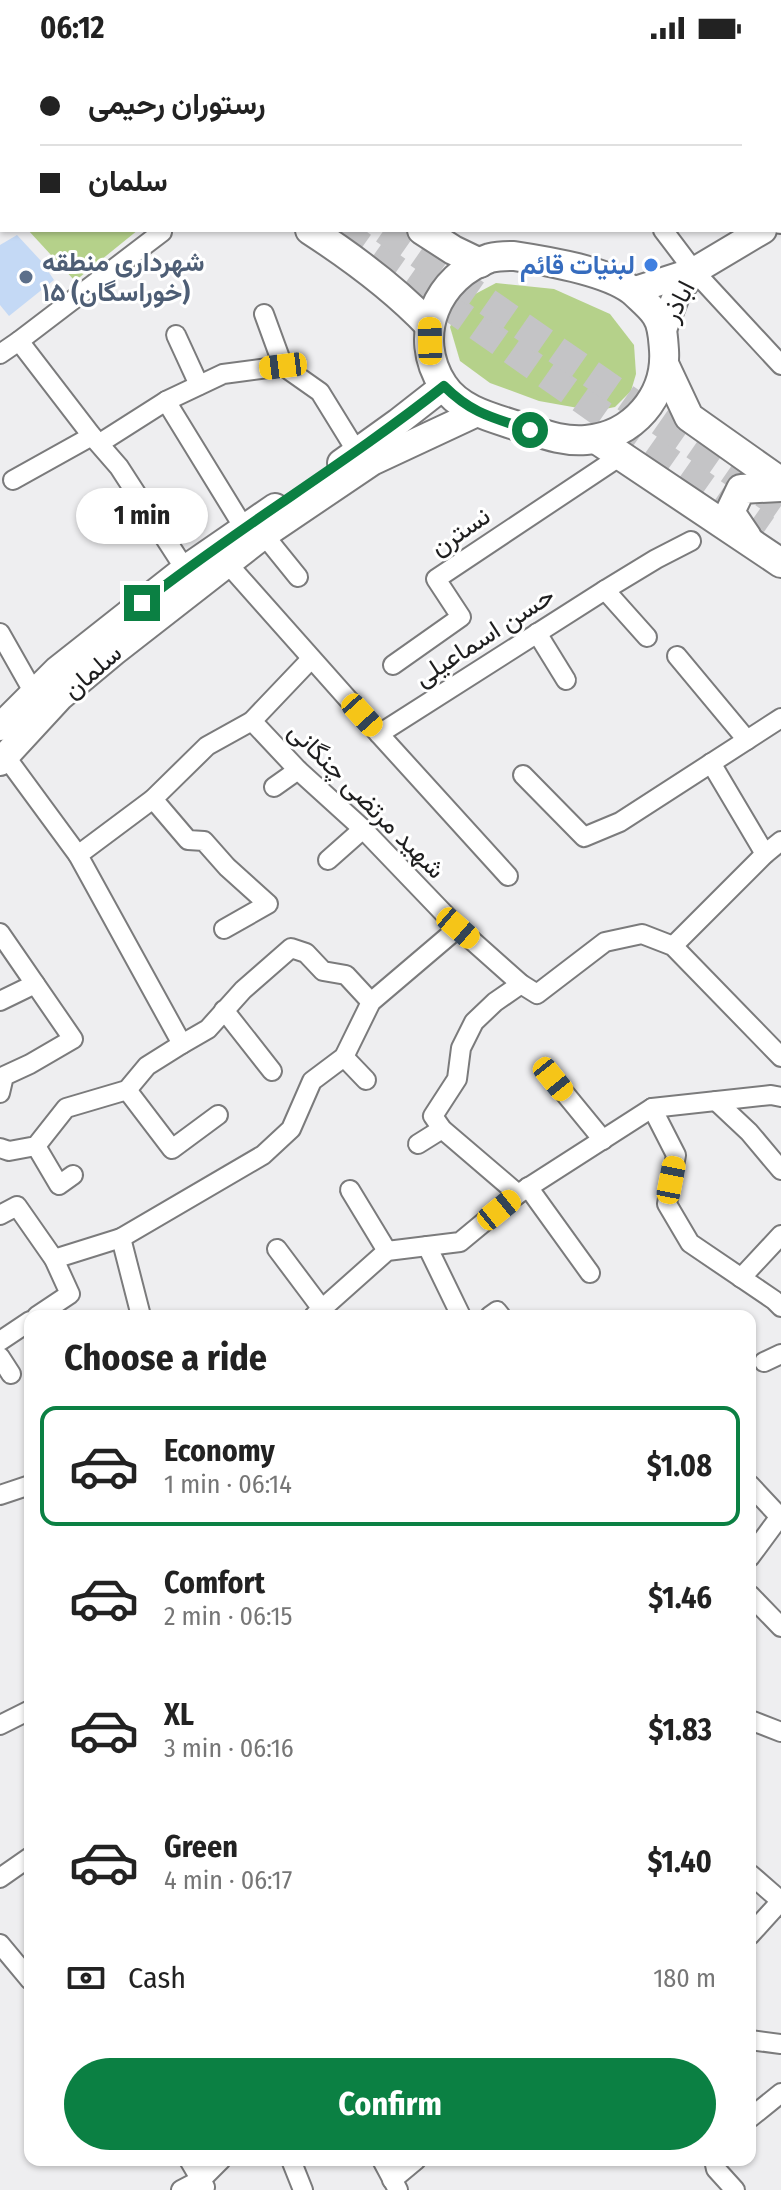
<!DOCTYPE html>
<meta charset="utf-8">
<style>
body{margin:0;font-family:"Fira Sans Condensed",Vazirmatn,sans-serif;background:#f6f6f6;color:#222;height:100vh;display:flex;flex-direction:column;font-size:30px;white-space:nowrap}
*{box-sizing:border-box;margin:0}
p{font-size:26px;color:#767676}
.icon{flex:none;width:44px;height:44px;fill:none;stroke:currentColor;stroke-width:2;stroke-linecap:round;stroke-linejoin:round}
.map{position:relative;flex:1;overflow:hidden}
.drawer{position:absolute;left:24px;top:1254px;width:732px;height:856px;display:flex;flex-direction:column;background:#fff;border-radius:16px;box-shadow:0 2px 6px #0004}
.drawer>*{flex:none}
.hud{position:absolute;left:0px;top:0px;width:782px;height:176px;box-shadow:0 2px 6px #0004;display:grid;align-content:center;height:176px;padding:0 40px;background:#fff}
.end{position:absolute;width:36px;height:36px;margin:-18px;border:10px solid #0b8043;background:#fff;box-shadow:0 0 0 4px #fff}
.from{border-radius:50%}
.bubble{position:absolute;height:56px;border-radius:28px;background:#fff;box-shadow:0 2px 6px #0004;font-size:26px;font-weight:700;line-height:56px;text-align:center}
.car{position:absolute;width:24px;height:48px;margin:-24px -12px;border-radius:10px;box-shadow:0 0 6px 2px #0007;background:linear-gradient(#f5c518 24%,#345 0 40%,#f5c518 0 76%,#345 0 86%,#f5c518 0)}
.hud b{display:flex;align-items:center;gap:28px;height:76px;font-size:30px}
.hud b+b{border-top:2px solid #e0e0e0}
.hud i{width:20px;height:20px;background:#222}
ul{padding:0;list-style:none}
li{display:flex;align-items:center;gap:24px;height:120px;margin:0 16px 12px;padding:0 24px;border:4px solid transparent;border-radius:16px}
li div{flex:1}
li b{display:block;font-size:30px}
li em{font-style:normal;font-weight:700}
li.selected{border-color:#0b8043}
li>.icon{width:72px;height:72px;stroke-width:1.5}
h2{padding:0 40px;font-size:36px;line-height:96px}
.pay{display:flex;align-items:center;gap:20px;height:88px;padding:0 40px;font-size:30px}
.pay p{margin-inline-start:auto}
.button{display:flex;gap:16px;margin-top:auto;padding:16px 40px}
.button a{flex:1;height:92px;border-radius:48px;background:#0b8043;color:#fff;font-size:32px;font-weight:700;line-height:92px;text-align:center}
.status{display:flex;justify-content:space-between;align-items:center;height:56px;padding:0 40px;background:#fff;direction:ltr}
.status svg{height:22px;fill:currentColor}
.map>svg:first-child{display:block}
.green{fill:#b5d18a}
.building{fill:#c4d9f5}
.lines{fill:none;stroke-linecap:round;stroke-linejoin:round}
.primary-tunnel{stroke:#c4c4c6;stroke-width:28;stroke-dasharray:28 14;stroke-linecap:butt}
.street-casing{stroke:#7b7b7c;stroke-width:22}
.secondary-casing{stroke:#7b7b7c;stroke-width:30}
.primary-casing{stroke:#7b7b7c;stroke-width:32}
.street{stroke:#fff;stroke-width:18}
.secondary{stroke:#fff;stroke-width:26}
.primary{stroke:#fff;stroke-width:28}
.route{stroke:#0b8043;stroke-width:10}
.shop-dot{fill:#3f7fe0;stroke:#fff;stroke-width:3}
.service-dot{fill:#5c6f8a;stroke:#fff;stroke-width:3}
.labels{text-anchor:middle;stroke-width:6;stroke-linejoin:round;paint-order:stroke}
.service-label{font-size:26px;font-weight:bold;fill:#4e5e75;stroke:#fff;text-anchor:start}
.shop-label{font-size:26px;font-weight:bold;fill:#366cbe;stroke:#fff;text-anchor:end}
.street-label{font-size:26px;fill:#1e1e1f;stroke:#fff}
</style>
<div class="status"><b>06:12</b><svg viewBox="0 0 49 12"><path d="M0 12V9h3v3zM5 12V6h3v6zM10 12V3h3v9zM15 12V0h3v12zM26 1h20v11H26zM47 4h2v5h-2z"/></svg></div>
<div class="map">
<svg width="781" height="2134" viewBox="0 0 781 2134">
<rect width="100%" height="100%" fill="#eeeef0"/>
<!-- green -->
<g class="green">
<path d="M28,174H138L75,225Z"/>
<path d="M496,227L554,233L610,258L634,289L636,318L631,335L615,351L595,355L539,345L490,327L460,305L450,271L462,245Z"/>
</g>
<!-- building -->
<path class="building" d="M17,179L42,206L54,224L9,260L0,249V189Z"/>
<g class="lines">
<!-- primary-tunnel -->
<g class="primary-tunnel">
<path d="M340,174L766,473"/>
<path d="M384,174L781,450"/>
</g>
<!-- street casing -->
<g class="street-casing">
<g id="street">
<path d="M530,0L531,2"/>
<path d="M315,2L316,0"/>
<path d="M482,2L485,0"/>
<path d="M570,2L573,0"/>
<path d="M674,2L677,0"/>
<path d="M663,174L694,215L781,309"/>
<path d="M264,258L283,310"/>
<path d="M176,279L199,329"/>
<path d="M19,285L162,176"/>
<path d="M0,298L19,285L92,380L119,411L185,513"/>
<path d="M166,345L244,472"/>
<path d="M100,387L166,345L223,318L283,310L320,336L357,396"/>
<path d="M13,424L92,380"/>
<path d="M264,479L298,521"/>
<path d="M227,507L379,678L605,534L656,503L691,485"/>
<path d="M605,534L647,581"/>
<path d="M0,577L34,637"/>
<path d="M537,577L566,624"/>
<path d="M677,600L747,684"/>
<path d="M393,609L461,561L436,523L619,401"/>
<path d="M252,665L298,714L363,773L458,872L521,928L537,938L605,886L642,878L673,890L781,1001"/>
<path d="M379,678L508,820"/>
<path d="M6,701L78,799"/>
<path d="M711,707L765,798"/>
<path d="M523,719L584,781L620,766L781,662"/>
<path d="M274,731L298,714"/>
<path d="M153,743L188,784L204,785L227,811L268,848L224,873"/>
<path d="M328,804L363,773"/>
<path d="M0,877L73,983L30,1008L4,1020L0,1037"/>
<path d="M673,890L765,798L781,785"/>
<path d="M0,945L35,928"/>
<path d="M224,954L272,1015"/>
<path d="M182,988L208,973L243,934L291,892L306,897L323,915L346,919L371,946"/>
<path d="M344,1001L366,1024"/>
<path d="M553,1023L603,1084"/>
<path d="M127,1034L172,1093L218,1059"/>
<path d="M716,1045L749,1076L781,1114"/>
<path d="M652,1052L676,1099L667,1148L690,1187L774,1244L781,1251"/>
<path d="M418,1088L442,1073"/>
<path d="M36,1090L59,1129L73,1119"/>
<path d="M0,1092L9,1095L36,1090L66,1052L127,1034L147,1010L182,988L78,799L153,743L207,690L252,665L311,603"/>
<path d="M528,1131L590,1217"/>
<path d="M350,1134L387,1195"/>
<path d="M518,1138L442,1073L433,1060L457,1023L461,992L474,966L495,946L521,928"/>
<path d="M0,1159L17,1150L54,1203L70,1238L37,1260"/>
<path d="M121,1182L141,1260"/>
<path d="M427,1190L461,1260"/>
<path d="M277,1193L322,1253"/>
<path d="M54,1203L121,1182L263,1099L291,1073L312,1025L344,1001L371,946L458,872"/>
<path d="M741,1222L781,1179"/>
<path d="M314,1260L387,1195L460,1186L518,1138L652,1052L771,1039L781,1041"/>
<path d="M490,1260L497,1255L501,1260"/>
<path d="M0,1285L30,1265"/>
<path d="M0,1301L11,1318"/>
<path d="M764,1306L781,1298"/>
<path d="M750,1429L780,1461"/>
<path d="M0,1439L30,1429"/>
<path d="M750,1501L781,1459"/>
<path d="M750,1539L781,1571"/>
<path d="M750,1664L781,1676"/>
<path d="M0,1669L30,1654"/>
<path d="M750,1818L781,1845"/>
<path d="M0,1822L30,1801"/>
<path d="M750,1879L781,1845"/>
<path d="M0,1888L30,1924"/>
<path d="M750,1984L781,1988"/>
<path d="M750,2062L781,2037"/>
<path d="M189,2104L205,2131"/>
<path d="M291,2104L303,2134"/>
<path d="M382,2104L398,2134"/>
<path d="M714,2104L716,2113L735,2134"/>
<path d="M392,2124L416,2104"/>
<path d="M181,2134L202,2123L221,2104"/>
</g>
</g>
<!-- secondary casing -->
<g class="secondary-casing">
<g id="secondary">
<path d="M0,107L2,105"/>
<path d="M780,164L781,163"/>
<path d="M632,235L694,215L763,174"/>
<path d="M662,276L676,240L694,215"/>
<path d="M341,407L398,366L444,330"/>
<path d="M0,671L57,614L185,513L275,451"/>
<path d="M0,706L60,641L114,596L264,479L372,406L477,357"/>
</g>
</g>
<!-- primary casing -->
<g class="primary-casing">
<g id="primary">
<path d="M61,0L64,2"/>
<path d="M86,0L89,2"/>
<path d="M136,0L139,2"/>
<path d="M176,0L179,2"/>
<path d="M310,174C353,202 394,232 429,269"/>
<path d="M422,174L453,194L480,207"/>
<path d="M514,200C547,205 610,215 635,237C641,243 651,251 656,259C663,269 663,282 664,294C667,340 633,380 586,384C563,386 543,378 521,371C494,362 460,355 443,329C411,280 437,220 490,202C498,200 506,200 514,200Z"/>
<path d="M665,310L689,361L781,426"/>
<path d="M596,383L781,507"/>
<path d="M747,481L730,456L741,433L781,431"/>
</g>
</g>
<!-- street -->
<use href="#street" class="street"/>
<!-- secondary -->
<use href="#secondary" class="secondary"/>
<!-- primary -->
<use href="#primary" class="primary"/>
</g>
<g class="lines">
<!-- route -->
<path class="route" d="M142,547C240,470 347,407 444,330C472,358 494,362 530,374"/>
</g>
<!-- markers -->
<circle class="shop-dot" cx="651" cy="209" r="8"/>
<circle class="service-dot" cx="26" cy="221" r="8"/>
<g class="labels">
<!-- service labels -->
<g class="service-label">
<text x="42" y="215">شهرداری منطقه<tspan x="42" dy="30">۱۵ (خوراسگان)</tspan></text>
</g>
<!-- shop labels -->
<g class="shop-label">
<text x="635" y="218">لبنیات قائم</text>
</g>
<!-- street labels -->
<g class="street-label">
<text transform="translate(678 245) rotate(-63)" y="9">اباذر</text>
<text transform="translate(460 475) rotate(-34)" y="9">نسترن</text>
<text transform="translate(484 580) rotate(-33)" y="9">حسن اسماعیلی</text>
<text transform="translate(92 615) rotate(-41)" y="9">سلمان</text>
<text transform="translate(367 744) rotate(45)" y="9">شهید مرتضی چنگانی</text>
</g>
</g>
</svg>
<i class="end from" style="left:530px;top:374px"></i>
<i class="end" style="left:142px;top:547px"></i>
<div class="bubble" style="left:76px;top:432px;width:132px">1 min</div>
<i class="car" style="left:430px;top:285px;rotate:359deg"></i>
<i class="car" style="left:283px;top:310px;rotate:263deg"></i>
<i class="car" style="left:362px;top:659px;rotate:138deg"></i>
<i class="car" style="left:458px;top:872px;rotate:131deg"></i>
<i class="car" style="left:553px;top:1023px;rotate:141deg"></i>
<i class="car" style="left:671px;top:1124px;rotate:11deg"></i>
<i class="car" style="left:499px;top:1154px;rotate:51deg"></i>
<div class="hud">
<b><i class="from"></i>رستوران رحیمی</b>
<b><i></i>سلمان</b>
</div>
<section class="drawer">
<h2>Choose a ride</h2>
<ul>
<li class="selected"><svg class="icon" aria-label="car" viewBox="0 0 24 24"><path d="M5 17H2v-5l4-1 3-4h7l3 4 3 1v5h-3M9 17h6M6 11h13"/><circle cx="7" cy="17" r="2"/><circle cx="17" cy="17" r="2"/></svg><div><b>Economy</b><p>1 min · 06:14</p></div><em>$1.08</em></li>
<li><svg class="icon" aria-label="car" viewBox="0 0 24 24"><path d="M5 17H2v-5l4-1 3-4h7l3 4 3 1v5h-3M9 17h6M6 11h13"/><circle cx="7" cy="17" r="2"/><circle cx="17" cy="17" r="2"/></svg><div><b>Comfort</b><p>2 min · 06:15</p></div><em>$1.46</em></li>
<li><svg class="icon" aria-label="car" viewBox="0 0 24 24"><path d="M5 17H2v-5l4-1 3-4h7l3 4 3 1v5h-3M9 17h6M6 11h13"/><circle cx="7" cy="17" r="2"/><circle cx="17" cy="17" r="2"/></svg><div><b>XL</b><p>3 min · 06:16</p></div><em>$1.83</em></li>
<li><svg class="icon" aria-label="car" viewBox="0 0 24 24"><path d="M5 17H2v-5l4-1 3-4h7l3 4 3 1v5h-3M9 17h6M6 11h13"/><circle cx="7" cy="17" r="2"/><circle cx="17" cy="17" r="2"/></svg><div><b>Green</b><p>4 min · 06:17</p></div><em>$1.40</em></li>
</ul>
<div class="pay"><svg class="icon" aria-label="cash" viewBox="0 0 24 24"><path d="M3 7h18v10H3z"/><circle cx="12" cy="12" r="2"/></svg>Cash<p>180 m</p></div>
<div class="button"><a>Confirm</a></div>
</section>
</div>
